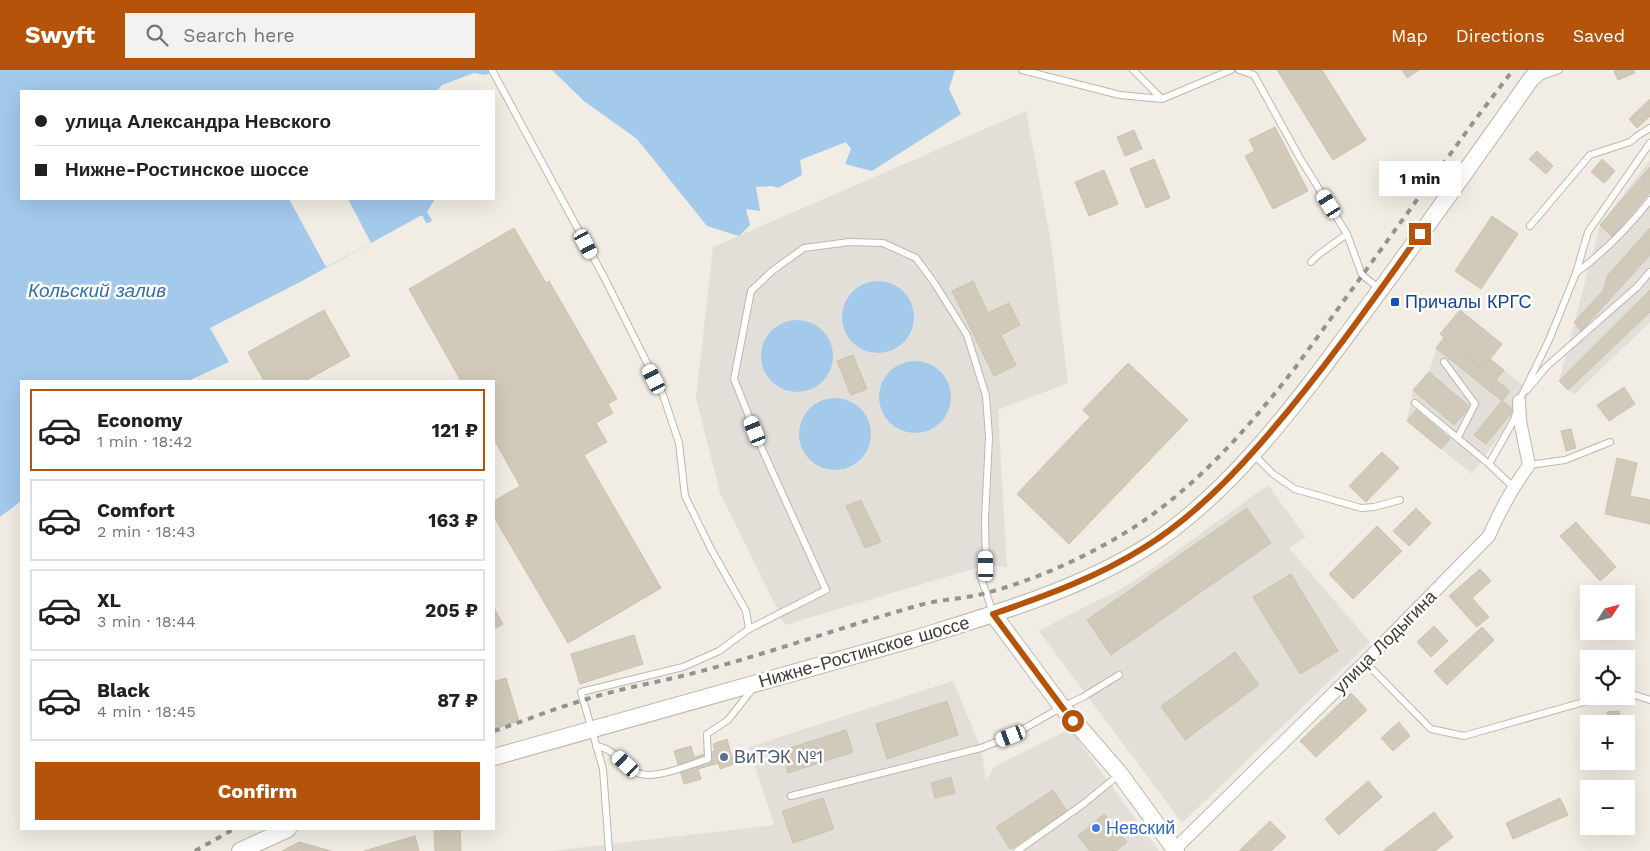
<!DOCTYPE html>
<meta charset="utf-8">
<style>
body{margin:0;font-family:"Work Sans",sans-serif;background:#f2f2f2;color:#202124;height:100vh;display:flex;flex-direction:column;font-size:19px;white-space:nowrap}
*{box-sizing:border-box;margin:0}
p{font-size:16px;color:#757577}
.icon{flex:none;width:28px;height:28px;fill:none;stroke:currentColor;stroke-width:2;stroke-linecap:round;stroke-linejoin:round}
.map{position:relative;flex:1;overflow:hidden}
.panel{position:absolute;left:20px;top:310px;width:475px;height:450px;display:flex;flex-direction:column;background:#fff;border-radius:0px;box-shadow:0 5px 20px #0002}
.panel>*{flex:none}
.guide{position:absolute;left:20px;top:20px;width:475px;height:110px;border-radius:0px;box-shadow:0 5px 20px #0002;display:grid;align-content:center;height:110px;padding:0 15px;background:#fff}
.needle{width:32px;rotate:54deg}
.buttons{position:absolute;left:1580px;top:515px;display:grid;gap:10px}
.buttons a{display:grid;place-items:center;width:55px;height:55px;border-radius:0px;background:#fff;box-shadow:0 5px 20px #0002;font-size:25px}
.end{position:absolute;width:22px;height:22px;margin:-11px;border:6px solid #b45309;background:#fff;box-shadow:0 0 0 2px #fff}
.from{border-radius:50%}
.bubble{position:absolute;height:35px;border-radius:0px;background:#fff;box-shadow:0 5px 20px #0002;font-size:16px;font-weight:700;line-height:35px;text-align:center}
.car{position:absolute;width:15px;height:30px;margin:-15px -8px;border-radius:6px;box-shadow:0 0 4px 1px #0007;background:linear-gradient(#fff 24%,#345 0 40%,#fff 0 76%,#345 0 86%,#fff 0)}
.guide b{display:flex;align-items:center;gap:18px;height:48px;font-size:19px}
.guide b+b{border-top:1px solid #e0e0e0}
.guide i{width:12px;height:12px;background:#202124}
ul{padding:9px 0 0;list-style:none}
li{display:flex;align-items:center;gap:15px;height:82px;margin:0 10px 8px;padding:0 5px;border:2px solid #e0e0e0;border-radius:0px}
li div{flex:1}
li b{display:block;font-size:19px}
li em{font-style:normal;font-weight:700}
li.current{border-color:#b45309}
li>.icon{width:45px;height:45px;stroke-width:1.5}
.action{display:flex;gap:10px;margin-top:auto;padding:10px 15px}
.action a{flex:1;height:58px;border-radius:0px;background:#b45309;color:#fff;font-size:20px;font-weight:700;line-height:58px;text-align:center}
header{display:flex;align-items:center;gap:30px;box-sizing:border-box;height:70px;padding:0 25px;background:#b45309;color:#fff}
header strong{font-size:24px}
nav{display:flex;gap:28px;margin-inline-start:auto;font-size:18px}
.search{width:350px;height:45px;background:#f2f2f2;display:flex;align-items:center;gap:12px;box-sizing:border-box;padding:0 18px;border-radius:0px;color:#757577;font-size:19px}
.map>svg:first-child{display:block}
.industrial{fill:#e2dfd9}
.water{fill:#a3c9eb}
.pier{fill:#f1ede4}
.building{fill:#d1caba;stroke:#ccc2ae}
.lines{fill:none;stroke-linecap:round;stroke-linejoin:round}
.service-casing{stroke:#beb8aa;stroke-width:8}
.minor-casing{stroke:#beb8aa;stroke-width:14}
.tertiary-casing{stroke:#beb8aa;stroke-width:18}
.service{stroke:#fff;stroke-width:6}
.minor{stroke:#fff;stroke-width:12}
.tertiary{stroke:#fff;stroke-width:16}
.rail{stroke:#939393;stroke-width:4;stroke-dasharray:6 6;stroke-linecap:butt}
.route{stroke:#b45309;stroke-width:6}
.transit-dot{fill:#1a4fb4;stroke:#fff;stroke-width:2}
.service-dot{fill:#5c6f8a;stroke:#fff;stroke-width:2}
.shop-dot{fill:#3f7fe0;stroke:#fff;stroke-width:2}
.labels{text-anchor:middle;stroke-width:5;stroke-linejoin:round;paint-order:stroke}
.transit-label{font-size:18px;fill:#164399;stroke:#fff;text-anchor:start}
.street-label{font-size:18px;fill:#423d34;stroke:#fff}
.service-label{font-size:18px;fill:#4e5e75;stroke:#fff;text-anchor:start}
.shop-label{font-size:18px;fill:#366cbe;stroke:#fff;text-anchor:start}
.water-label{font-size:19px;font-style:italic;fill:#356fa6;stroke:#fff}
</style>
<header>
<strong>Swyft</strong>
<div class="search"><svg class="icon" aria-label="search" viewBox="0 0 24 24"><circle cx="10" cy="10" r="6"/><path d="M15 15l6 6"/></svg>Search here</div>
<nav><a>Map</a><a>Directions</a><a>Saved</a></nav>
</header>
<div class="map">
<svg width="1650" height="781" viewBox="0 0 1650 781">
<rect width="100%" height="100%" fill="#f1ede4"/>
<!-- industrial -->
<g class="industrial">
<path d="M1026,41L1051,172L1068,313L998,340L1007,497L986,495L785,555L720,423L696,328L713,177Z"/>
<path d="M1650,90V252L1575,324L1568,320L1559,311L1600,155Z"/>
<path d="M1444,268L1482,298L1490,289L1531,322L1472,404L1407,351L1413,320L1429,302L1436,278Z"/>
<path d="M1268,415L1306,467L1289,478L1370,572L1182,753L1039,561L1088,535L1118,521L1150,500Z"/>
<path d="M953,611L981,678L986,710L995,696L1070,659L1159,781H551L774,755L749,677Z"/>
</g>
<!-- water -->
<g class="water">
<path d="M0,0H496L486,5L474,3L442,15L437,21H21V129H435L427,142L432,150L429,153H426L422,145L300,212L210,258L229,292L188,311H21V431L0,447Z"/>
<path d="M552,0H955L949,19L961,44L872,101L845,94L851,79L846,72L800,90L802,105L778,118L772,116L756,117L760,141L746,139L750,155L739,166L707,156L637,69L584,31Z"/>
<circle cx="878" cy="247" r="36"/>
<circle cx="797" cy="286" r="36"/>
<circle cx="915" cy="327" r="36"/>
<circle cx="835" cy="364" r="36"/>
</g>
<!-- pier -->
<path class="pier" d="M289,129H348L371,173L326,197Z"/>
<!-- building -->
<g class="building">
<path d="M1277,0H1322L1366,70L1333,90Z"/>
<path d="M1402,0H1419L1407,8Z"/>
<path d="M1617,0H1634L1635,3L1618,10L1614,1Z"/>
<path d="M1650,29V46L1637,58L1629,49Z"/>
<path d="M1275,57L1308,121L1273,139L1245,86L1255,81L1249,70Z"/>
<path d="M1134,60L1142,79L1125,86L1117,67Z"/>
<path d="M1537,81L1553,96L1546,104L1529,89Z"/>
<path d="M1154,89L1170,128L1146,138L1130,99Z"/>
<path d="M1602,89L1615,101L1604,113L1591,102Z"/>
<path d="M1650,97V122L1612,167L1600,155Z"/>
<path d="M1104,100L1118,134L1089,146L1075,112Z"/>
<path d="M1492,146L1518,164L1481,219L1455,201Z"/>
<path d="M514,158L546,213L549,211L617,329L608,334L613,343L596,353L607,372L584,385L661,518L568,573L494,447V431L520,416L494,369V311H461L409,219Z"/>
<path d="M1650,158V185L1581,261L1574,252L1603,221L1608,205Z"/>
<path d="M973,211L988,243L1009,233L1020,255L1001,265L1016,295L994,306L952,221Z"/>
<path d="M1650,220V242L1568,320L1559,311Z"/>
<path d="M324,240L350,286L305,311H264L248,282Z"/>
<path d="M1460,240L1502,274L1482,299L1440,264Z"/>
<path d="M1444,268L1482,299L1490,289L1504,300L1496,310L1510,321L1502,331L1436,278Z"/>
<path d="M853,285L867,319L851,325L837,291Z"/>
<path d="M1128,293L1188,350L1069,474L1017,424L1090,347L1083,340Z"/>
<path d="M1429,302L1470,337L1454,355L1413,320Z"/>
<path d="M1624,317L1635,334L1609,351L1597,335Z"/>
<path d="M1502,331L1514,340L1486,374L1474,365Z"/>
<path d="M1416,340L1450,369L1441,379L1407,351Z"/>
<path d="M1571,359L1576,378L1566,381L1561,361Z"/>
<path d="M1382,382L1399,398L1366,432L1349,416Z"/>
<path d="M1617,388L1637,393L1630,426L1650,430V454L1605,444Z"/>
<path d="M861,430L881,472L865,478L846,436Z"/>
<path d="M1247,438L1271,473L1111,585L1087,550Z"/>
<path d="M1416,438L1431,453L1409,476L1393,461Z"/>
<path d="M1576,452L1616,497L1600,511L1560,466Z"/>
<path d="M1377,456L1402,481L1353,529L1329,504Z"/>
<path d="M1480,499L1491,511L1472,528L1489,547L1477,557L1449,526Z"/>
<path d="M1291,504L1338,581L1300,604L1253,527Z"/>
<path d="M494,538L503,554L494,559Z"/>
<path d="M1434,556L1448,571L1431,587L1417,572Z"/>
<path d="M1482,557L1494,570L1447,615L1434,601Z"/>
<path d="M634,565L643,594L580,614L571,584Z"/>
<path d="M1235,582L1259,615L1185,670L1161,636Z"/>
<path d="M506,608L519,651L494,659V612Z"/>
<path d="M1351,623L1367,640L1316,687L1300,671Z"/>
<path d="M947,631L958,665L887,689L876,654Z"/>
<path d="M1619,641L1621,654H1608L1607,642Z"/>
<path d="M1399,652L1410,666L1393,681L1381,668Z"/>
<path d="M846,660L853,682L788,703L781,681Z"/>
<path d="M727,669L734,694L720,699L713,674Z"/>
<path d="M691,676L694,687L715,681L719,693L698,699L701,709L684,714L674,681Z"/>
<path d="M951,707L955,723L935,728L931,713Z"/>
<path d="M1368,711L1382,727L1339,765L1325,749Z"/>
<path d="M1053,720L1067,741L1010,779L996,757Z"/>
<path d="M823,728L834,759L793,773L782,741Z"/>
<path d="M1560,728L1568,745L1513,769L1506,753Z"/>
<path d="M1434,742L1453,767L1435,781H1383Z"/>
<path d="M1104,744L1127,772L1116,781H1090L1078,766Z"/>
<path d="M1270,751L1286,767L1271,781H1239Z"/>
<path d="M434,759H460L461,781H435Z"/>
<path d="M415,766L419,781H364Z"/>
<path d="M299,772L304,781H282Z"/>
<path d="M299,772L331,781H304Z"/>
</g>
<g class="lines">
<!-- service casing -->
<g class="service-casing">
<g id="service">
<path d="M492,0L605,209L663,325L679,373L685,426L711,479L746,541L749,559"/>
<path d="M1022,0L1120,25L1162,29L1231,0"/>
<path d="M1133,0L1162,29"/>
<path d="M1239,0L1254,5L1301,90L1347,164L1362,205L1380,219"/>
<path d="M1542,6L1559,0"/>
<path d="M1530,156L1590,85L1630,72L1637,66L1650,58"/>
<path d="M1311,192L1318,185L1347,164"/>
<path d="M1576,203C1604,182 1628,158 1650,130"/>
<path d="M1444,292L1475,334L1458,367"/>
<path d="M1527,320L1546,297L1637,217L1650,202"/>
<path d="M1519,331L1549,270L1576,203L1588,162L1650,73"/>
<path d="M1415,333L1489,394L1513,417"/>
<path d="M1253,384L1273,404L1295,419L1361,438L1374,437L1400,430"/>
<path d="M1489,394L1514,350L1516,343"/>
<path d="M1529,395L1565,390L1610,372"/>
<path d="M980,505L993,543"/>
<path d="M1365,592L1431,659L1464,666L1605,626"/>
<path d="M1626,622L1650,630"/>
<path d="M596,676C613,678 620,692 634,701C650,713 691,694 708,689L707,664L728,650L754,617"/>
<path d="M791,726L981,678L1011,666L1062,637L1083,627L1119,605"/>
<path d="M609,781L603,699L581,622L683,597L719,581L749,559L826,520L762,379L734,309L751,221L772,201L804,178L849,172L883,173L916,188L935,214L967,265L986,326L989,367L985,450L986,495L988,502"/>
<path d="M1017,781L1082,735L1120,704"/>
</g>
</g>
<!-- minor casing -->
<g class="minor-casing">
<path id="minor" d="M1175,779L1365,592L1489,466C1500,440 1513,417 1529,395L1520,351L1519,331"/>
</g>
<!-- tertiary casing -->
<g class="tertiary-casing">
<g id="tertiary">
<path d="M993,544L1062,637L1120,704L1176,781"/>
<path d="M494,687L917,568C994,544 1075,521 1145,478C1230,425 1299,330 1358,250C1417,171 1474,90 1531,9L1541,0"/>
<path d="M240,781L288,759"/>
</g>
</g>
<!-- service -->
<use href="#service" class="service"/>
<!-- minor -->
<use href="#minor" class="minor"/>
<!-- tertiary -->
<use href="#tertiary" class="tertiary"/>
<!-- rail -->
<g class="rail">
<path d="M494,661C524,651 553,639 584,630C621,618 660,612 698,602C773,582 845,556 920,535C941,529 965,529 986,523C1039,509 1093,484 1139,454C1201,412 1249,357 1295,298L1475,50L1513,0"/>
<path d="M195,781L234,759"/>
</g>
</g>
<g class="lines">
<!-- route -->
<path class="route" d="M1073,651L1062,637L993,544C1045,526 1098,507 1145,477C1189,450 1226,413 1260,374C1318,308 1369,236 1420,164"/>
</g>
<!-- markers -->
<rect class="transit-dot" x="1390" y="227" width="10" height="10" rx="2.5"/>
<circle class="service-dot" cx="724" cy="687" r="5"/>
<circle class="shop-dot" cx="1096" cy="758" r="5"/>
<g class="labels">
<!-- transit labels -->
<g class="transit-label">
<text x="1405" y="238">Причалы КРГС</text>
</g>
<!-- street labels -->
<g class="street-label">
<text transform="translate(1385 572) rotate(-45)" y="6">улица Лодыгина</text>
<text transform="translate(864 582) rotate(-16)" y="6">Нижне-Ростинское шоссе</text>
</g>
<!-- service labels -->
<g class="service-label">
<text x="734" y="693">ВиТЭК №1</text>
</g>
<!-- shop labels -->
<g class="shop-label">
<text x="1106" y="764">Невский</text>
</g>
<!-- water labels -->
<g class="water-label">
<text x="97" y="227">Кольский залив</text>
</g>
</g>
</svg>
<div class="buttons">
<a><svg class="needle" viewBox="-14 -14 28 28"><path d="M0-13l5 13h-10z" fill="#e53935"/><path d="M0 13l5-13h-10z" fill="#757577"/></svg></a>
<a><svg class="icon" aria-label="locate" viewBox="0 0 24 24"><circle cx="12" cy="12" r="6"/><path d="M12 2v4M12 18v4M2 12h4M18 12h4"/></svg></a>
<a>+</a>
<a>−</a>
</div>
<i class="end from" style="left:1073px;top:651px"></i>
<i class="end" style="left:1420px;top:164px"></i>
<div class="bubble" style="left:1379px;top:91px;width:82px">1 min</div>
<i class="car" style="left:1329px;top:134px;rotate:328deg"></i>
<i class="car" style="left:586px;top:174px;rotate:152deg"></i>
<i class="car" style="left:654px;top:309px;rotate:333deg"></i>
<i class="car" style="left:755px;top:361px;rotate:338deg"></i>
<i class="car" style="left:986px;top:496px;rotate:359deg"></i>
<i class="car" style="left:1011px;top:666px;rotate:249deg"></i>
<i class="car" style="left:626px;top:694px;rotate:313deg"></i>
<div class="guide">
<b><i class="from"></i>улица Александра Невского</b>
<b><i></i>Нижне-Ростинское шоссе</b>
</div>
<section class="panel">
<ul>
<li class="current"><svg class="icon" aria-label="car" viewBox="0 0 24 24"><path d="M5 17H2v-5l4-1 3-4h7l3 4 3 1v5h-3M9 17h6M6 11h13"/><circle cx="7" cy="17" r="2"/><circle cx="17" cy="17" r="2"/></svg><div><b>Economy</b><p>1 min · 18:42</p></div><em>121 ₽</em></li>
<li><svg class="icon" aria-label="car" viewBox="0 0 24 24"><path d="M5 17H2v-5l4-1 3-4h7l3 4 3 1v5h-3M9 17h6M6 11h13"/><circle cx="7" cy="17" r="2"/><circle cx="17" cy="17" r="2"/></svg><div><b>Comfort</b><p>2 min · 18:43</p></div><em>163 ₽</em></li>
<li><svg class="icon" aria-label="car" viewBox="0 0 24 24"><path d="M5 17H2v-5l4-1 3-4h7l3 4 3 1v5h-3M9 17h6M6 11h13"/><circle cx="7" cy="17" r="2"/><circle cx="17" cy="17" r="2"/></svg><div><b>XL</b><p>3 min · 18:44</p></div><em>205 ₽</em></li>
<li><svg class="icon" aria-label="car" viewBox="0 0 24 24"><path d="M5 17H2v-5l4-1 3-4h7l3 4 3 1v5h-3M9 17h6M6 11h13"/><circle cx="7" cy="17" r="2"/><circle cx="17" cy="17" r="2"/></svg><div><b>Black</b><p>4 min · 18:45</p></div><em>87 ₽</em></li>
</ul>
<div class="action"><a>Confirm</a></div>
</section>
</div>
